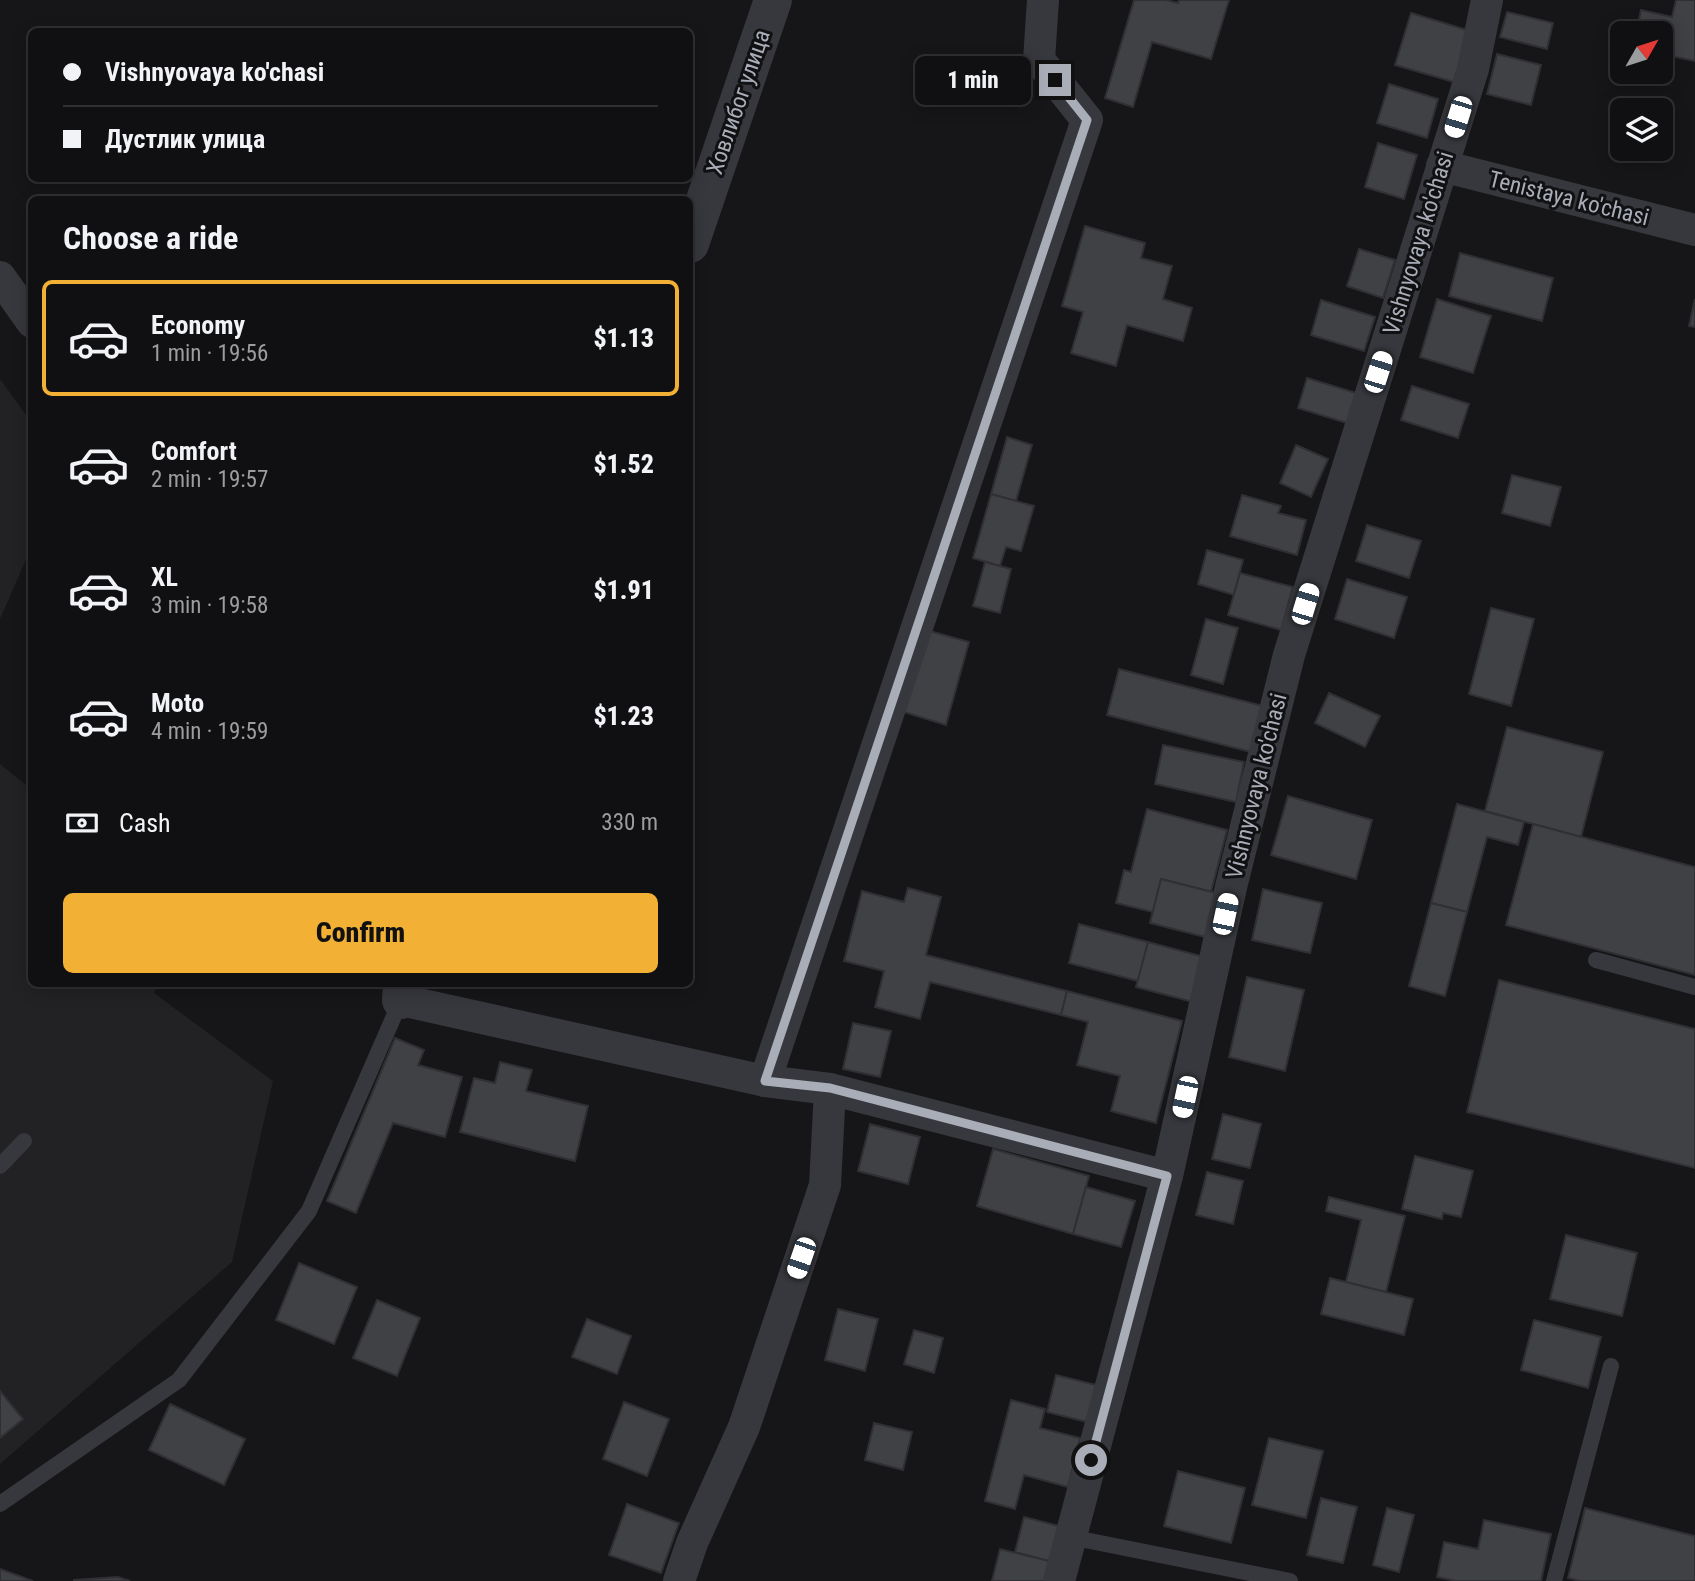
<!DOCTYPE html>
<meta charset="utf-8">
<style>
body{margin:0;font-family:"Roboto Condensed",sans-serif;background:#19191b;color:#f1f3f6;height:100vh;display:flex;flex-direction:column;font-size:26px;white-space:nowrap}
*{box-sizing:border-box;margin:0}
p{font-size:23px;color:#9c9d9f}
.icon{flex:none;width:38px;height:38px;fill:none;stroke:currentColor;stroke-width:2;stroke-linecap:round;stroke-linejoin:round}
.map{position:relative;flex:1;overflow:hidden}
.details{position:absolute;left:28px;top:196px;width:665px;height:791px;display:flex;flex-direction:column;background:#101012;border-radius:10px;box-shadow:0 4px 18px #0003,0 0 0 2px #303032}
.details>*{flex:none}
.guide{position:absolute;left:28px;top:28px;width:665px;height:154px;border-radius:10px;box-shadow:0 4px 18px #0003,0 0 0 2px #303032;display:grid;align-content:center;height:154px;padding:0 35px;background:#101012}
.needle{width:46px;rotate:51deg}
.tools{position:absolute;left:1610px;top:21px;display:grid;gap:14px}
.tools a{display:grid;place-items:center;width:63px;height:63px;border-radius:10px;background:#101012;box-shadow:0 4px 18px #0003,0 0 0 2px #303032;font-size:35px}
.end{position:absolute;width:32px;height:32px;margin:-16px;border:9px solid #a8adb8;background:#111;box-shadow:0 0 0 4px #111}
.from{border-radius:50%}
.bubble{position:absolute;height:49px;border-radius:10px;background:#101012;box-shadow:0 4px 18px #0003,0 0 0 2px #303032;font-size:23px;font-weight:800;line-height:49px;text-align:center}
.car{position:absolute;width:21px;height:42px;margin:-21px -10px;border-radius:9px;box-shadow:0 0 5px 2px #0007;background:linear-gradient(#fff 24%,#345 0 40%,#fff 0 76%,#345 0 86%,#fff 0)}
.guide b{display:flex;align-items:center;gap:24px;height:66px;font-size:26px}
.guide b+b{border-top:2px solid #303032}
.guide i{width:18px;height:18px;background:#f1f3f6}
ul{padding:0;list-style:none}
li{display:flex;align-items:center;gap:21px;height:116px;margin:0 14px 10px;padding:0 21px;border:4px solid transparent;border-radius:10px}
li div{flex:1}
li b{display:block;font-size:26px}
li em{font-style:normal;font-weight:800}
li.on{border-color:#f2b134}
li>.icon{width:63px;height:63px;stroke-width:1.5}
h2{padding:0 35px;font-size:32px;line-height:84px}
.pay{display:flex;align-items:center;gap:18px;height:77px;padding:0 35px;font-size:26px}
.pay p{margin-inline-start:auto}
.primary-button{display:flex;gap:14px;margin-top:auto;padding:14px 35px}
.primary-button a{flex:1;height:80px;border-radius:10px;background:#f2b134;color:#111;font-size:28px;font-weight:800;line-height:80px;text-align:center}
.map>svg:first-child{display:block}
.built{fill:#222225}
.building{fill:#404145;stroke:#303034;stroke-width:2}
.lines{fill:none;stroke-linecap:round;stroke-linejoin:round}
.service{stroke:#37383d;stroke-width:16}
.minor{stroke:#37383d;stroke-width:32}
.tertiary{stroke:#37383d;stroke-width:38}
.route{stroke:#a8adb8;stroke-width:9}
.labels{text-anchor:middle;stroke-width:6;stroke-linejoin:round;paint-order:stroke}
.street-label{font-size:23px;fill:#a8adb8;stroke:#111113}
</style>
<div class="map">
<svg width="1695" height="1581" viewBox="0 0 1695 1581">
<rect width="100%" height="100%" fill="#161618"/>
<!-- built -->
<g class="built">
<path d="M0,379L32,423L31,548L0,619Z"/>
<path d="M0,764L31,789L32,984H157L154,993L273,1081L232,1262L0,1464Z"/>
</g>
<!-- building -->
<g class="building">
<path d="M1134,0H1166L1178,3L1179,0H1229L1211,59L1152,42L1133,107L1105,98Z"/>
<path d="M1676,0H1695V61L1661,54V33H1636L1641,10L1672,17Z"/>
<path d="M1507,12L1553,23L1547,49L1500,37Z"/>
<path d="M1411,13L1470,31L1454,82L1395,65Z"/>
<path d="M1497,54L1541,65L1531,105L1487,94Z"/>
<path d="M1389,84L1438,99L1427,138L1377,123Z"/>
<path d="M1378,143L1417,155L1404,199L1365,187Z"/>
<path d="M1085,226L1145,243L1141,258L1172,266L1163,299L1192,308L1183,341L1127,325L1116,366L1071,353L1083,312L1062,306Z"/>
<path d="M1359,249L1395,260L1383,298L1347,286Z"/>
<path d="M1460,253L1553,278L1542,321L1449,296Z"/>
<path d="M1437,299L1491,316L1473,373L1420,357Z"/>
<path d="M1695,299V327L1689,326Z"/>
<path d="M1321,300L1375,317L1364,351L1311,335Z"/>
<path d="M1307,378L1356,393L1347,423L1298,408Z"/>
<path d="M1412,386L1469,404L1458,438L1401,420Z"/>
<path d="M1007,437L1032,445L1016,501L991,494Z"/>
<path d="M1296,445L1328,459L1311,497L1280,483Z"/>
<path d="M1512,475L1561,487L1550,526L1502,513Z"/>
<path d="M991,494L1034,506L1021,551L1006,547L1000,566L973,558Z"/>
<path d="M1242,495L1281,506L1278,513L1306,520L1297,555L1230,536Z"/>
<path d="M1367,525L1421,541L1409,578L1356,561Z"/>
<path d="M1207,550L1243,560L1234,595L1198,584Z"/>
<path d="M985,562L1011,569L1000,613L973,606Z"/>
<path d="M1240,573L1293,587L1281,630L1228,615Z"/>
<path d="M1347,579L1407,597L1394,638L1335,619Z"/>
<path d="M1491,608L1534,619L1511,706L1469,694Z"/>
<path d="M1206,619L1238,628L1223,684L1191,675Z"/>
<path d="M926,630L969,642L946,725L904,712Z"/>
<path d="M1119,669L1263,706L1251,752L1107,715Z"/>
<path d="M1329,693L1380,716L1365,747L1315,723Z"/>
<path d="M1507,727L1603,752L1581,837L1485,811Z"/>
<path d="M1163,745L1244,762L1236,802L1155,784Z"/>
<path d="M1288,796L1372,820L1356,879L1271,855Z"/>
<path d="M1457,804L1524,822L1518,845L1487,837L1467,912L1431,903Z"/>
<path d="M1147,809L1227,830L1211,892L1161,879L1153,912L1116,903L1124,870L1131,872Z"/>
<path d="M1533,824L1695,867V975L1506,925Z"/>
<path d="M1161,879L1216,893L1205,937L1150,923Z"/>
<path d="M908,888L941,897L926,955L1067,991L1061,1015L930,982L920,1019L875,1007L884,971L844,961L862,891L904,902Z"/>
<path d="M1263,889L1322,903L1310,953L1252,940Z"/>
<path d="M1431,903L1467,912L1445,996L1409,986Z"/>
<path d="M1079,924L1148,942L1138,981L1069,963Z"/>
<path d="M1148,942L1208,958L1197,1003L1136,987Z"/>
<path d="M1247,977L1304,990L1285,1071L1229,1057Z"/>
<path d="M1499,980L1695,1029V1168L1467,1112Z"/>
<path d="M1067,991L1182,1021L1156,1123L1111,1111L1120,1076L1077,1065L1088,1022L1061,1015Z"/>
<path d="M853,1023L891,1031L880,1077L843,1069Z"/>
<path d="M395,1038L424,1050L418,1065L462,1077L445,1137L393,1123L356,1213L327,1201Z"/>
<path d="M500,1062L532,1070L526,1091L588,1106L575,1161L460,1132L474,1078L495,1083Z"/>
<path d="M1223,1114L1261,1124L1250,1168L1212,1159Z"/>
<path d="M870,1124L920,1137L908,1184L858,1171Z"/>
<path d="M993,1149L1089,1176L1073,1234L977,1206Z"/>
<path d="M1415,1156L1473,1171L1461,1217L1443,1213L1442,1219L1402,1209Z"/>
<path d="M1207,1172L1243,1181L1233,1224L1196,1215Z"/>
<path d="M1086,1187L1135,1201L1121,1247L1073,1234Z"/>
<path d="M1329,1197L1405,1216L1386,1292L1346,1282L1361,1220L1326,1211Z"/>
<path d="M1566,1235L1637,1253L1622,1316L1550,1299Z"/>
<path d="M299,1263L357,1287L334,1344L276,1320Z"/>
<path d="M1330,1278L1413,1299L1404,1335L1321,1314Z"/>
<path d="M377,1300L420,1318L397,1376L353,1358Z"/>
<path d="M838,1309L878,1319L865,1371L825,1360Z"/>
<path d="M587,1319L631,1336L617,1374L572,1357Z"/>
<path d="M1534,1320L1601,1337L1588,1388L1521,1370Z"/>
<path d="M914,1330L943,1338L934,1373L904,1364Z"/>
<path d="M1056,1375L1096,1385L1087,1422L1047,1412Z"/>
<path d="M0,1391L23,1419L0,1438Z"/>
<path d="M1011,1400L1045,1409L1040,1428L1080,1438L1068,1487L1024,1475L1015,1509L985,1501Z"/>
<path d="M624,1402L669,1419L647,1476L603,1459Z"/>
<path d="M170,1404L245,1439L224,1485L149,1450Z"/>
<path d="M874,1423L912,1432L903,1470L865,1460Z"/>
<path d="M1269,1438L1323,1451L1306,1518L1252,1505Z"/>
<path d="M1178,1471L1245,1488L1231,1543L1164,1526Z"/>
<path d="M1321,1498L1357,1507L1343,1563L1307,1555Z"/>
<path d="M627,1504L679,1523L661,1573L609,1555Z"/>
<path d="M1387,1508L1414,1515L1399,1572L1373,1565Z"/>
<path d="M1585,1508L1695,1536V1581H1580L1568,1578Z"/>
<path d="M1024,1517L1059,1526L1049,1561L1015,1552Z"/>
<path d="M1484,1520L1551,1534L1541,1581H1456L1437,1577L1444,1542L1478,1549Z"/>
<path d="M1000,1549L1049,1561L1045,1581H992Z"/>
<path d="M0,1569L33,1581H0Z"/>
<path d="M118,1577L130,1581H74V1580Z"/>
</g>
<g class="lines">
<!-- service -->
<g class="service">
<path d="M1596,960L1695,987"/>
<path d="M0,1166L24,1141"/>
<path d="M0,1504L179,1380L309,1211L401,1000"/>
<path d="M1070,1537L1290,1581"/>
<path d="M1554,1581L1611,1366"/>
</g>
<!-- minor -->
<g class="minor">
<path d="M1442,166L1695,230"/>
<path d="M0,277L32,322"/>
<path d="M401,1000L765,1081L830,1089L1167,1176"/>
<path d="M765,1081L1087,120L1039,60L1043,0"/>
<path d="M679,1581L692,1543L744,1427L825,1185L830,1089"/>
<path d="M1059,1581L1167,1176L1231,887L1289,655L1473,69L1487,0"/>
</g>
<!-- tertiary -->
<g class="tertiary">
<path d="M690,244L773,0"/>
<path d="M401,1000L402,984"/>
</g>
</g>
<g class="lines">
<!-- route -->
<path class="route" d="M1055,80L1087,120L765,1081L830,1088L1167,1176L1091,1460"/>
</g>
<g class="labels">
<!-- street labels -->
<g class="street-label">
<text transform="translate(738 102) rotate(-71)" y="8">Ховлибог улица</text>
<text transform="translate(1569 198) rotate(14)" y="8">Tenistaya ko'chasi</text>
<text transform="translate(1418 243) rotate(-73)" y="8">Vishnyovaya ko'chasi</text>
<text transform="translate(1256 786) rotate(-76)" y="8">Vishnyovaya ko'chasi</text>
</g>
</g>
</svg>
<div class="tools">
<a><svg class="needle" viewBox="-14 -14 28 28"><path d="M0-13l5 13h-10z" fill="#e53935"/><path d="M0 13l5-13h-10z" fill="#9c9d9f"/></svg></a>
<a><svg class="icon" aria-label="layers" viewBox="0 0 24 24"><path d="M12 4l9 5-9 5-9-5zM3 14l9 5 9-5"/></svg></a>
</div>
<i class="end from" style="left:1091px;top:1460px"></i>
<i class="end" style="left:1055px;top:80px"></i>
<div class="bubble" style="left:915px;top:56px;width:116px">1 min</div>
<i class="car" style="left:1458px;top:117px;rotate:197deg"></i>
<i class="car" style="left:1378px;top:372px;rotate:18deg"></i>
<i class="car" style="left:1305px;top:604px;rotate:17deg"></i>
<i class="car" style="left:1225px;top:914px;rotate:12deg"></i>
<i class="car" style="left:1185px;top:1097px;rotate:192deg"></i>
<i class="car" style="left:801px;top:1258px;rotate:199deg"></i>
<div class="guide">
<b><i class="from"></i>Vishnyovaya ko'chasi</b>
<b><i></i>Дустлик улица</b>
</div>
<section class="details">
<h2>Choose a ride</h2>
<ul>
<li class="on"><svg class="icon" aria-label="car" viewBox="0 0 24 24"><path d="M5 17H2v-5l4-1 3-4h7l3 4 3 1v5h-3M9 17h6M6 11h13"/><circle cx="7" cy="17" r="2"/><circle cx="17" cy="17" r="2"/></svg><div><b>Economy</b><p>1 min · 19:56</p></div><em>$1.13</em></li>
<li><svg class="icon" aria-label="car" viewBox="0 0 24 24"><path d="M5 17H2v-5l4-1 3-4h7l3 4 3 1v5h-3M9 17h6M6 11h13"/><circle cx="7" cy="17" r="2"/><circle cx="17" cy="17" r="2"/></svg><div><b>Comfort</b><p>2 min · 19:57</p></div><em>$1.52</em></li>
<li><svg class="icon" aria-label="car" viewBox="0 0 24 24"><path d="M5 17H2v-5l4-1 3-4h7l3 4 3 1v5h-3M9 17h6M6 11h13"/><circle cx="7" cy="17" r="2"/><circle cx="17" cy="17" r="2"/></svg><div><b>XL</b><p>3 min · 19:58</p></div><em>$1.91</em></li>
<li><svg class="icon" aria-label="car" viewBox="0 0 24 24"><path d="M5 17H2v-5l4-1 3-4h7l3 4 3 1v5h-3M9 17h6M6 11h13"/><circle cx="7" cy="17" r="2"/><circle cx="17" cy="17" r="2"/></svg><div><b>Moto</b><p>4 min · 19:59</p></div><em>$1.23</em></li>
</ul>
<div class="pay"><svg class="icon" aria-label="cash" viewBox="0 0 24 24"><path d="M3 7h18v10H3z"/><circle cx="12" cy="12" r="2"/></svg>Cash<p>330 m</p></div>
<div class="primary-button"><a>Confirm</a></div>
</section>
</div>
